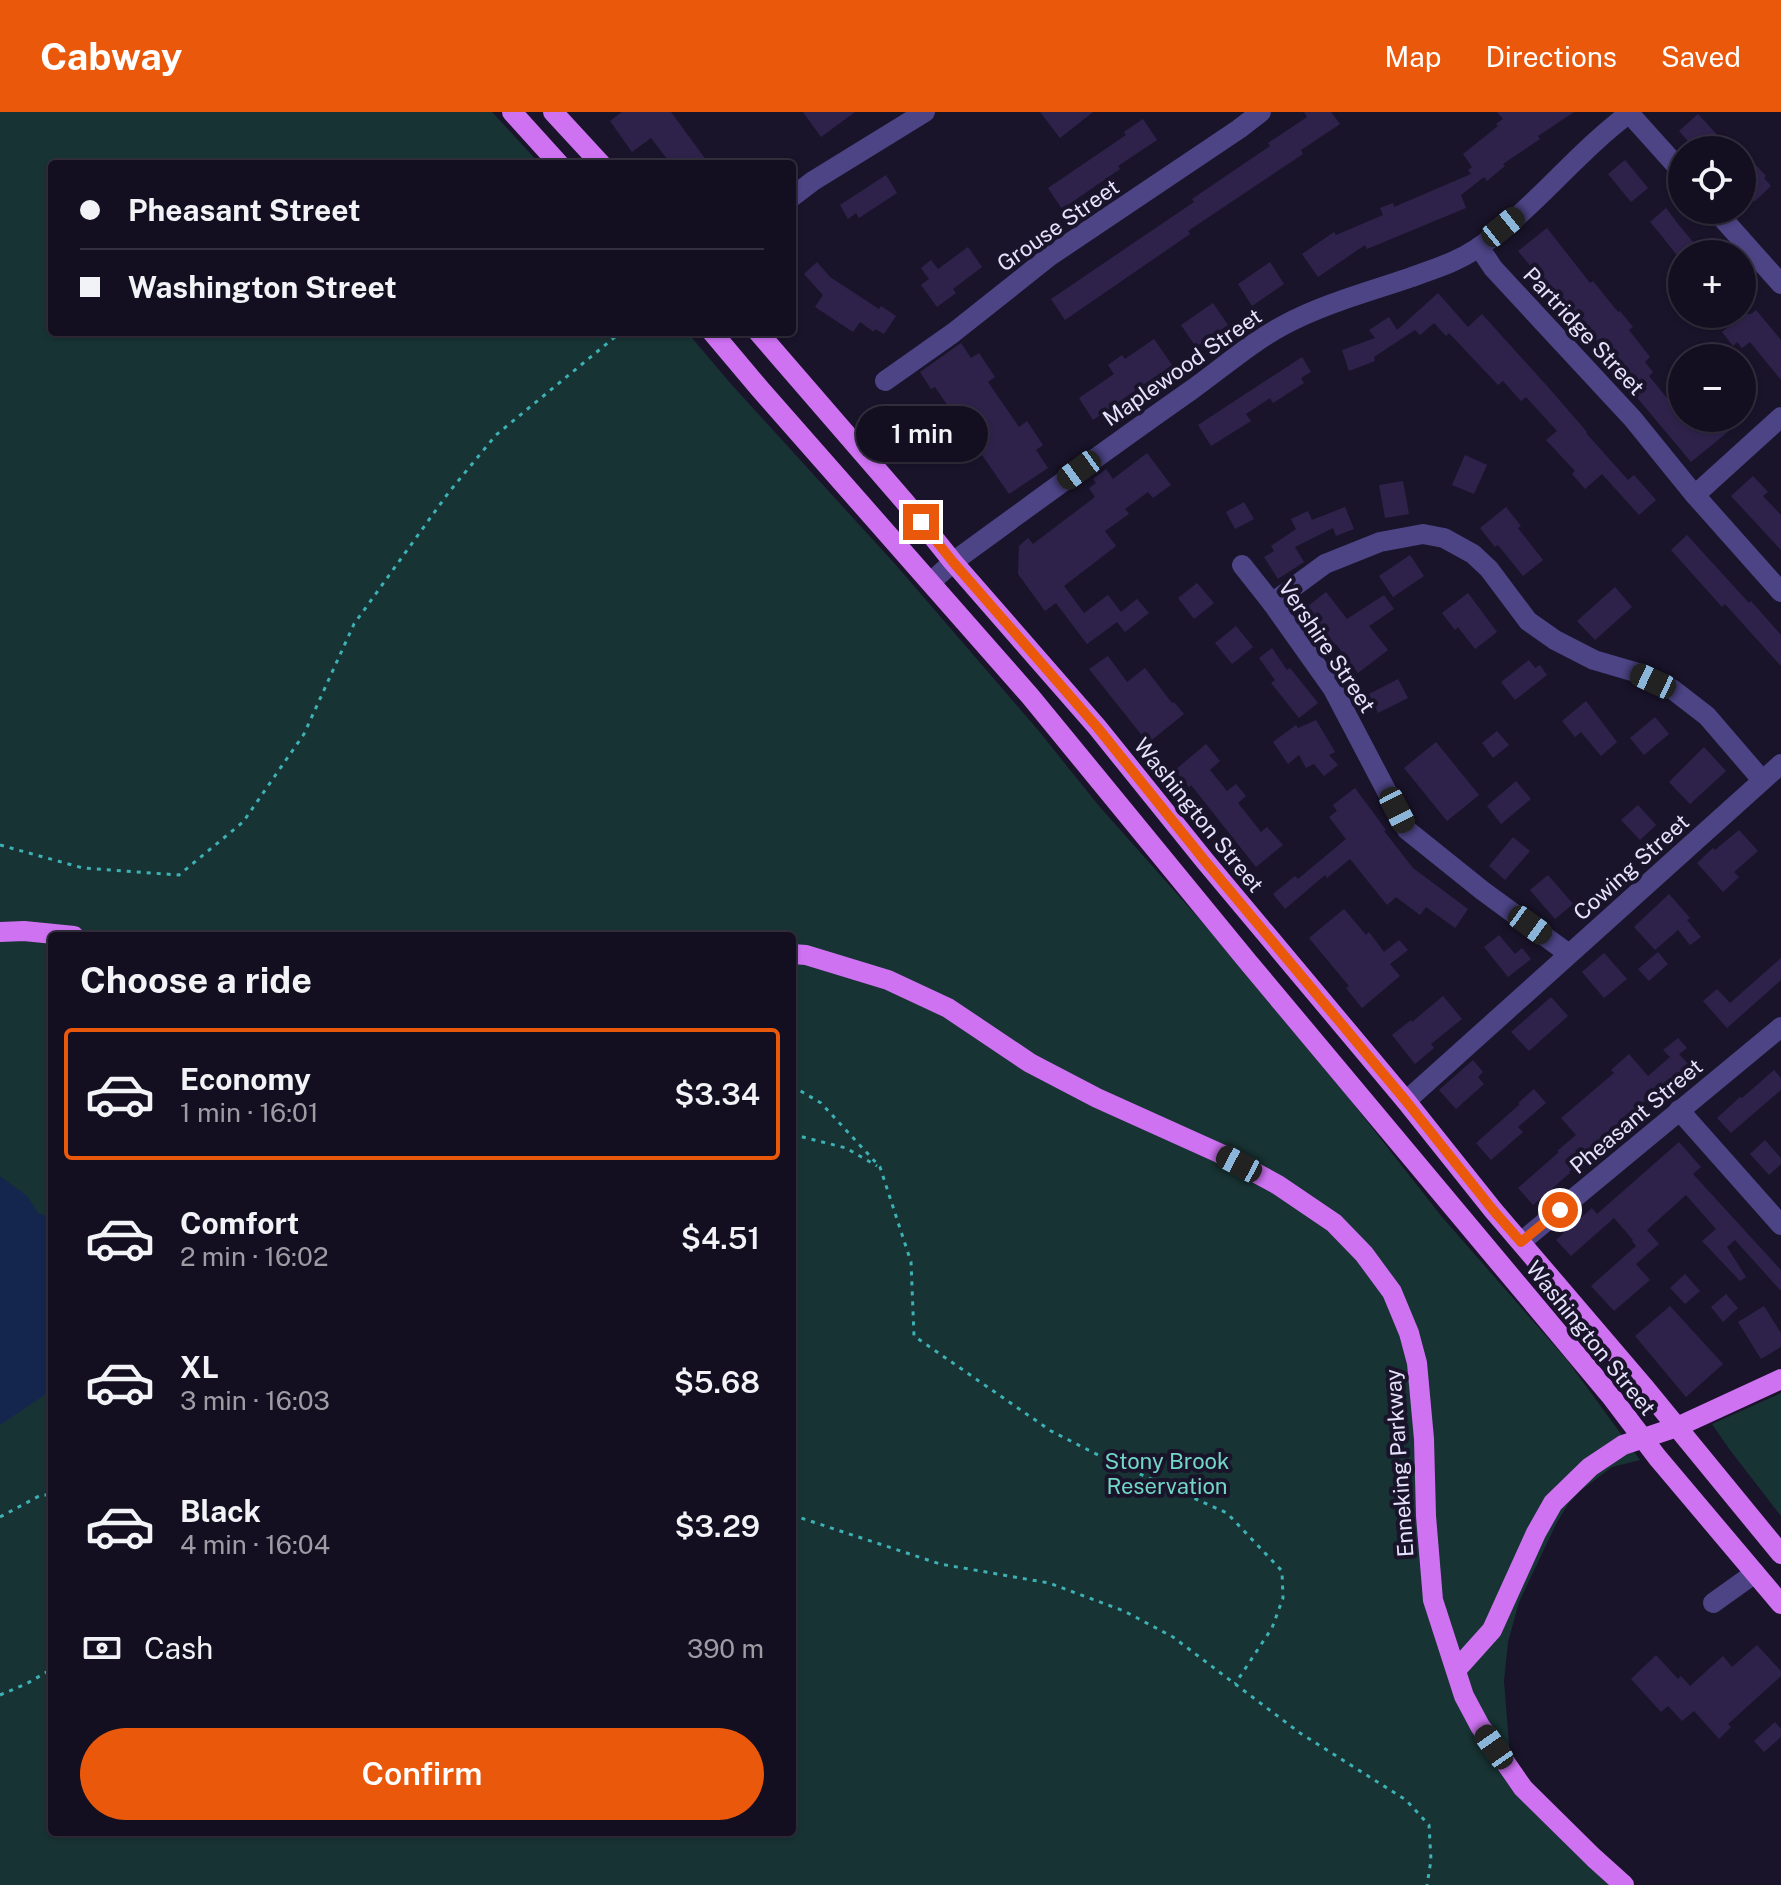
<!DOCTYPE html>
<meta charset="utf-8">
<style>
body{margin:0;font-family:"Public Sans",sans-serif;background:#211d2d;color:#f1f3f6;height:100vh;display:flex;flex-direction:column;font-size:30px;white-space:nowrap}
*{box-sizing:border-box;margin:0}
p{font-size:26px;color:#9d9ca5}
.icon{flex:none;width:44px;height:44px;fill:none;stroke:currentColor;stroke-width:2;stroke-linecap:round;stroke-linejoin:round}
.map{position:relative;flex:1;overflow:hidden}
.details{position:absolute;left:48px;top:820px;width:748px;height:904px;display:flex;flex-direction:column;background:#140f20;border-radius:8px;box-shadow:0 2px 6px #0004,0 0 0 2px #332f3e}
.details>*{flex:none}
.hud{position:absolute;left:48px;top:48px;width:748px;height:176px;border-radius:8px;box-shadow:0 2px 6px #0004,0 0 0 2px #332f3e;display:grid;align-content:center;height:176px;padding:0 32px;background:#140f20}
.fabs{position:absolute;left:1668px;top:24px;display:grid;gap:16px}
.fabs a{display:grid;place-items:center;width:88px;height:88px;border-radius:50%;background:#140f20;box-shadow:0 2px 6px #0004,0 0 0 2px #332f3e;font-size:40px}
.end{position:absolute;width:36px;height:36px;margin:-18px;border:10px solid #ea580c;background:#fff;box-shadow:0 0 0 4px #fff}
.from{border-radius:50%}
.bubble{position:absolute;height:56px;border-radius:28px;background:#140f20;box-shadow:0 2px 6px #0004,0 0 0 2px #332f3e;font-size:26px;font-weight:600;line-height:56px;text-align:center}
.car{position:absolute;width:24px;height:48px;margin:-24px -12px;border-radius:10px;box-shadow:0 0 6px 2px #0007;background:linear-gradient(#222 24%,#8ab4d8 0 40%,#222 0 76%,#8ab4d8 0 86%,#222 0)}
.hud b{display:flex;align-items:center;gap:28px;height:76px;font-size:30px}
.hud b+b{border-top:2px solid #332f3e}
.hud i{width:20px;height:20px;background:#f1f3f6}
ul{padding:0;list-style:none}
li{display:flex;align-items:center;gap:24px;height:132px;margin:0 16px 12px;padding:0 16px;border:4px solid transparent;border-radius:8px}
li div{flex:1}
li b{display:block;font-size:30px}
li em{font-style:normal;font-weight:600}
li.active{border-color:#ea580c}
li>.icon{width:72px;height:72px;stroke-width:1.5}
h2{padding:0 32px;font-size:36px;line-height:96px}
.pay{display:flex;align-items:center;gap:20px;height:88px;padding:0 32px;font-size:30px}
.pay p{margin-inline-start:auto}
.primary-button{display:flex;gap:16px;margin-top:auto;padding:16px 32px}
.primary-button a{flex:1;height:92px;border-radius:48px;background:#ea580c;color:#fff;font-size:32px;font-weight:600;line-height:92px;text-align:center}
header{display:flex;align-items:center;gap:48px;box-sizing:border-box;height:112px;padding:0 40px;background:#ea580c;color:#fff}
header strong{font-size:38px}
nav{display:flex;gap:44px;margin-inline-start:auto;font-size:28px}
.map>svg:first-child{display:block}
.green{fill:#183334;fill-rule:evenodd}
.water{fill:#15264e}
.building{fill:#2e224a}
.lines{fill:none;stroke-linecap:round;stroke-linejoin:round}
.path{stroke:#3db1b4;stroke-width:3;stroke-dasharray:4 6;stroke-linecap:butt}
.minor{stroke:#4c4485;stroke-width:20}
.major{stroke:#ce72f2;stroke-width:20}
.route{stroke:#ea580c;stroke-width:10}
.labels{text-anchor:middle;stroke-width:8;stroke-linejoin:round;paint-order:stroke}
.street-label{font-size:22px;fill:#e6e1fc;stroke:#1a142b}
.park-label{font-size:22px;fill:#72d7c7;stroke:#1a142b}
</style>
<header>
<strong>Cabway</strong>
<nav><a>Map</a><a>Directions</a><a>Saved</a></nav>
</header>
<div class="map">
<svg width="1781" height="1773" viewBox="0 0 1781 1773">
<rect width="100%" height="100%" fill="#1a142b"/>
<!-- green -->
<g class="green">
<path d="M0,0H492L540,52H52V220H687L731,272L895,452L1038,618L1099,694L1219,829L1348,985L1442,1105L1567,1248L1640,1348L1612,1355L1580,1379L1568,1392L1556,1412L1519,1490L1508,1530L1504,1569L1510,1645L1546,1687L1630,1773H0ZM52,824H792V1720H52Z"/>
<path d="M1781,1281V1404L1730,1338L1712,1312Z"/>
</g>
<!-- water -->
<path class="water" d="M0,1064L27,1084L38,1101L52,1106V1278L0,1313Z"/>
<!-- building -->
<g class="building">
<path d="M622,0H671L709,52H671L651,26L632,40L610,9Z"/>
<path d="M803,0H855L821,25Z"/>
<path d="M1040,0H1093L1060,26Z"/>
<path d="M1304,0H1331L1340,12L1301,38L1303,42L1188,119L1190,122L1065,208L1051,187L1194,90L1192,87L1270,34L1268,31L1307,5Z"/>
<path d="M1497,0H1574L1538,24L1540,27L1503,52L1505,54L1487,69L1484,65L1461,83L1466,96L1367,137L1365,133L1318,165L1302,142L1334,120L1336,123L1383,103L1380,96L1393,91L1394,95L1471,62L1468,58L1472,55L1463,42L1498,14L1496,12L1503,7Z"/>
<path d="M1698,2L1731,38H1696L1679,19Z"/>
<path d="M1143,7L1157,28L1118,54L1120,57L1062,97L1048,76L1126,23L1124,20Z"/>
<path d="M1742,38L1766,64L1764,66L1771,74L1754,90L1742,76Z"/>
<path d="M1625,48L1648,76L1631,90L1608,62Z"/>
<path d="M886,63L897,81L859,106L856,101L848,107L840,93Z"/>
<path d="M1666,96L1678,112L1703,142H1676L1661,123L1650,110Z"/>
<path d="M1547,116L1590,171L1593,169L1618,200L1620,199L1633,215L1629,218L1650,245L1645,250L1653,260L1649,264L1689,313L1691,312L1695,317L1708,306H1745L1691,350L1619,264L1623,261L1605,238L1557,184L1556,185L1518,139Z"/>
<path d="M968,135L982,155L953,177L956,181L937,195L921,173L929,167L921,156L931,148L938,157Z"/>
<path d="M817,150L830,165L879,197L881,194L896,204L884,222L875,217L874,220L860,210L853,220L815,195L823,183L804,162Z"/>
<path d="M1270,150L1284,172L1252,194L1238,172Z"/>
<path d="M1438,181L1468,215L1482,202L1548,275L1587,320L1586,321L1628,368L1634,363L1656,388L1639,403L1602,362L1585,377L1572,362L1575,359L1546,328L1557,319L1526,285L1521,289L1503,269L1498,273L1449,221L1446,224L1434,211L1420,223L1415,218L1374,245L1375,249L1349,259L1342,238L1375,226L1369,218L1389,205L1397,218Z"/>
<path d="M1213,191L1228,213L1196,235L1181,213Z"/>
<path d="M1756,198L1781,228V268L1750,230L1742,236L1737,230L1733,234L1722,220L1729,214L1719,202H1751Z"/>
<path d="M1154,227L1172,253L1093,308L1079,286L1114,262L1108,253L1122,243L1125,247Z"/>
<path d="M961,231L971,246L979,241L995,265L988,270L1019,315L1027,309L1043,333L1036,338L1048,356L1009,382L982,343L979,345L967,327L969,325L935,275L931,277L920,260Z"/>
<path d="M1302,245L1311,260L1301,266L1304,271L1273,291L1270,286L1246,302L1251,309L1211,334L1198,313Z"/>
<path d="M1147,341L1171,373L1153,386L1148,380L1125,397L1129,402L1105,419L1116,434L1064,474L1084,501L1108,483L1121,500L1137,487L1149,501L1125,520L1117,510L1087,532L1056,491L1045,499L1018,462L1019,434L1028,426L1033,432L1095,385L1089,376L1096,371L1093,367L1106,357L1113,367Z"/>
<path d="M1465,343L1487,353L1474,382L1452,373Z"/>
<path d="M1753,364L1768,380L1763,384L1781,403V438L1731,384Z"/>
<path d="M1403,369L1409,402L1385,406L1379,373Z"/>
<path d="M1244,390L1254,407L1235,417L1226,400Z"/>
<path d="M1345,395L1354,417L1336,424L1333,416L1295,435L1304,450L1278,467L1264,445L1274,439L1271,434L1296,417L1291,407L1308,399L1312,408Z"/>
<path d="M1506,395L1521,414L1518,416L1543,448L1523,464L1498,433L1495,435L1480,416Z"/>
<path d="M1687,423L1749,491L1751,489L1781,523V554L1725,492L1722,495L1671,438Z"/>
<path d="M1410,443L1424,464L1393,485L1379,464Z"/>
<path d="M1197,471L1214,491L1194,507L1178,486Z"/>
<path d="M1615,475L1632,495L1595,528L1577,509Z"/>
<path d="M1326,480L1347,507L1384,483L1394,497L1369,514L1388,538L1358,561L1336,532L1331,535L1303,498Z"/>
<path d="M1468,481L1497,520L1475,537L1458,515L1455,518L1442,501Z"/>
<path d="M1236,514L1253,535L1232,552L1215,531Z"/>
<path d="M1272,536L1287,558L1290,556L1318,591L1299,606L1271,571L1275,568L1259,546Z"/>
<path d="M1108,544L1127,570L1145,556L1172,591L1174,590L1184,602L1148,631L1089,557Z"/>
<path d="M1529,548L1535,556L1540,553L1547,563L1515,588L1501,570Z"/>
<path d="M1398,567L1408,586L1378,601L1369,582Z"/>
<path d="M1586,589L1617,630L1601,644L1581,620L1575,625L1562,609Z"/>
<path d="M1655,605L1669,622L1644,643L1630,626Z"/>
<path d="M1316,608L1335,640L1329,643L1338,653L1324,664L1314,652L1306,656L1299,643L1288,652L1273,630L1296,613L1298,616Z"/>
<path d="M1497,619L1509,633L1493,646L1482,631Z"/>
<path d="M1436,630L1479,683L1447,709L1404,656Z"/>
<path d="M1206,632L1220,649L1210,658L1227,679L1236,672L1246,684L1238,691L1261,720L1267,715L1283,733L1256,755L1191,673L1189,675L1175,658Z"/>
<path d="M1704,635L1726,659L1690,692L1669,670Z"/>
<path d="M1516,669L1531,687L1501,712L1487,694Z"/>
<path d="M1355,676L1386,718L1384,719L1413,756L1468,797L1455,816L1426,795L1420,803L1396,785L1387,793L1350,747L1327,766L1325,763L1285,797L1273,782L1295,764L1298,767L1346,727L1329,705L1337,699L1333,693Z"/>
<path d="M1638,693L1656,713L1640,728L1621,708Z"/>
<path d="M1739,718L1758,739L1734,760L1739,765L1723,780L1697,751L1713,736L1715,738Z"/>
<path d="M1513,725L1530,739L1505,768L1489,754Z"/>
<path d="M1548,763L1573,792L1555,807L1530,778Z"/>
<path d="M1669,782L1690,806L1687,808L1701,825L1690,833L1678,818L1655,838L1634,815Z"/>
<path d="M1344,797L1366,823L1369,820L1384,840L1399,828L1408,838L1390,852L1400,864L1362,896L1346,876L1349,874L1309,826Z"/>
<path d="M1499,823L1515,842L1522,836L1531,847L1508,865L1484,835Z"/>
<path d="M1658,840L1668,852L1649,869L1638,857Z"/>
<path d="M1604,841L1627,867L1604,886L1582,860Z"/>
<path d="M1781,846V868L1727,916L1703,889L1717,877L1730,891Z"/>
<path d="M1443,884L1462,907L1431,932L1434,936L1415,952L1392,923L1411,908L1412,910Z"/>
<path d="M1551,885L1568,904L1529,939L1511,920Z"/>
<path d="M1678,926L1687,936L1679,942L1691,955L1674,970L1670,967L1613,1018L1612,1017L1585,1041L1587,1044L1569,1060L1570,1061L1533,1093L1518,1076L1559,1040L1557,1039L1576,1023L1561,1006L1614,961L1611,958L1629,942L1648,964L1670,945L1663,938Z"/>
<path d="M1473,948L1483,960L1478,965L1484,972L1456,997L1439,978Z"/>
<path d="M1774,958L1781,966V978L1731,1021L1717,1006L1740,985L1742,986Z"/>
<path d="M1534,977L1546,991L1518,1015L1523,1020L1491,1048L1476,1031L1520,992L1518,991Z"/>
<path d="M1765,1028L1781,1046V1052L1769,1063L1750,1042Z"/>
<path d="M1679,1030L1701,1055L1693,1062L1781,1158V1179L1735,1128L1727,1135L1746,1165L1740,1169L1702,1129L1716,1117L1686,1083L1647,1118L1659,1132L1636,1152L1650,1168L1614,1199L1591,1174L1636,1134L1632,1129L1633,1128L1614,1106L1571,1144L1556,1128L1592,1096L1597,1102Z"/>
<path d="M1685,1162L1700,1179L1685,1192L1670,1176Z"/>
<path d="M1726,1182L1738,1196L1723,1210L1711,1195Z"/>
<path d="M1670,1194L1723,1252L1686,1285L1635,1224Z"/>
<path d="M1764,1194L1781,1221V1235L1761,1247L1738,1210Z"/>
<path d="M1757,1533L1781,1559V1564L1728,1612L1731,1615L1719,1627L1694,1599L1682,1609L1668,1594L1661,1600L1631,1567L1656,1543L1678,1567L1681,1564L1690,1574L1723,1544L1732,1555Z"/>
<path d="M1775,1610L1781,1617V1625L1764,1640L1754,1629Z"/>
</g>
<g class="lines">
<!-- path -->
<g class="path">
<path d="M0,733L83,756L179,763L243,710L304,622L354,512L449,380L496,323L621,220"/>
<path d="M792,974L821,991L880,1055L911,1150L914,1224L1051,1319L1104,1346L1227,1401L1282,1459L1283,1486L1272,1516L1235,1572"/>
<path d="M792,1025L799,1024L846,1036L877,1054"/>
<path d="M792,1403L940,1452L1049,1471L1124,1499L1173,1525L1300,1621L1406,1688L1429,1713L1431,1748L1427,1773"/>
<path d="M0,1405L41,1383H52"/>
<path d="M0,1583L26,1572L52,1557"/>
</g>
<!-- minor -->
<g class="minor">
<path d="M1629,1L1682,60"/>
<path d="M792,85L813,69L925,0"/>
<path d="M1715,98L1781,172"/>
<path d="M1479,135L1493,156L1633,307L1693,381L1781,480"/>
<path d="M885,269L953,221L1050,144L1239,17L1261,0"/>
<path d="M1695,383L1781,305"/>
<path d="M1242,453L1272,491L1333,577L1407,718L1483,779L1569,842"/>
<path d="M931,470L953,450C1031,393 1110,335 1190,279C1221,257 1250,231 1284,213C1323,192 1368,180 1409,166C1433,157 1455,151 1476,137C1534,98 1575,41 1631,0"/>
<path d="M1272,491L1325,452L1380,430L1423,422L1444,426L1473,442L1489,457L1528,509L1555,528L1594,548L1635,560L1672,577L1707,604L1762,668"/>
<path d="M1406,989L1781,652"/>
<path d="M1679,998L1781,1113"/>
<path d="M1521,1130L1781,915"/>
<path d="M1713,1491L1755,1461"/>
</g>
<!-- major -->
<g class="major">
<path d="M512,0L559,52"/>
<path d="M553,0L601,52"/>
<path d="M712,220L760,277L1030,584L1248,850L1610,1283L1657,1345L1781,1492"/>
<path d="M758,220L905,390L953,450L1097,615L1205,749L1406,989L1493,1098L1645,1276L1781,1442"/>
<path d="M0,820L24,819L74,824"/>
<path d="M792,842L806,843L888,868L948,896L1030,951L1097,986L1219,1041L1278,1073L1334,1111L1364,1142L1392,1180L1409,1221L1417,1251L1424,1327L1426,1404L1433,1488L1464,1584L1480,1614L1523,1676L1594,1746L1624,1773"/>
<path d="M1457,1557L1492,1518L1536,1421L1553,1391L1590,1355L1623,1333L1677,1315L1781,1267"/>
</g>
</g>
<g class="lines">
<!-- route -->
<path class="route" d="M921,410L953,450L1097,615L1205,749L1406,989L1493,1098L1521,1130L1560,1098"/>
</g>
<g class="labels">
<!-- street labels -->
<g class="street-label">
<text transform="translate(1058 113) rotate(-35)" y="8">Grouse Street</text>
<text transform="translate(1584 219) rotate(47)" y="8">Partridge Street</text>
<text transform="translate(1182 255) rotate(-35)" y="8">Maplewood Street</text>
<text transform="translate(1327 534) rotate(56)" y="8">Vershire Street</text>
<text transform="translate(1199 703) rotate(51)" y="8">Washington Street</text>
<text transform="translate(1631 755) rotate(-42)" y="8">Cowing Street</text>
<text transform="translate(1636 1004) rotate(-40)" y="8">Pheasant Street</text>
<text transform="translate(1591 1226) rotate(51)" y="8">Washington Street</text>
<text transform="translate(1399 1351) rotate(-94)" y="8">Enneking Parkway</text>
</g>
<!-- park labels -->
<g class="park-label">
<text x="1167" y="1357">Stony Brook<tspan x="1167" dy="25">Reservation</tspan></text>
</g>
</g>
</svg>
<div class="fabs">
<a><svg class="icon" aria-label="locate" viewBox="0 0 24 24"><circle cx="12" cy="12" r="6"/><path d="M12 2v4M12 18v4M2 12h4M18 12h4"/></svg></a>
<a>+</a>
<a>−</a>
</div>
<i class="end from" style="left:1560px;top:1098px"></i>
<i class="end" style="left:921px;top:410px"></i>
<div class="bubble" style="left:856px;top:294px;width:132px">1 min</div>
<i class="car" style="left:1503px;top:115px;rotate:51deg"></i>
<i class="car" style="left:1079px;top:358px;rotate:234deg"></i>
<i class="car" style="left:1653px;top:569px;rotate:295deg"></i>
<i class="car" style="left:1397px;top:698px;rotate:153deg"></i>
<i class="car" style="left:1530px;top:813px;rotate:126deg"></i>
<i class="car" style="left:1239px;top:1052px;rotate:298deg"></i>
<i class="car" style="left:1494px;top:1635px;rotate:325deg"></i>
<div class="hud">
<b><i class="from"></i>Pheasant Street</b>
<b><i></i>Washington Street</b>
</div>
<section class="details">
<h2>Choose a ride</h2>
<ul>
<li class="active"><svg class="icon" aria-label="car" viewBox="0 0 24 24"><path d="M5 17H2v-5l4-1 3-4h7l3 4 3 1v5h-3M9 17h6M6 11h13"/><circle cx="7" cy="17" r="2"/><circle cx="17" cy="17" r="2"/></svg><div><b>Economy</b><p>1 min · 16:01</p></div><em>$3.34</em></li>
<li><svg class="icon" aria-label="car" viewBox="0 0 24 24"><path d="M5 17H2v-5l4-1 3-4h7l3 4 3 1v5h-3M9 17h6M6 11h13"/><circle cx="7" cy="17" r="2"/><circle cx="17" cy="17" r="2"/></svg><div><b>Comfort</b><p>2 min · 16:02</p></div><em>$4.51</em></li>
<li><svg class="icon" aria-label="car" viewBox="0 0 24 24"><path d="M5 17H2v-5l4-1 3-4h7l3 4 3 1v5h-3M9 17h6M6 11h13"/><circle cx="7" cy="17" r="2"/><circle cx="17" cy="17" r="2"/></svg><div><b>XL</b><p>3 min · 16:03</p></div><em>$5.68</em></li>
<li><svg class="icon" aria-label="car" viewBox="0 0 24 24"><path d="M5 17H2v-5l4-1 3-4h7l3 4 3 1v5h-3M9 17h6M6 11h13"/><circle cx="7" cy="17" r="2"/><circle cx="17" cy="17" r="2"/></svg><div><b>Black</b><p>4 min · 16:04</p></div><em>$3.29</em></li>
</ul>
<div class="pay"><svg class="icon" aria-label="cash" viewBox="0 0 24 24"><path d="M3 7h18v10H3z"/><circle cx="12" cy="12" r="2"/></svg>Cash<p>390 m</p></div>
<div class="primary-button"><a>Confirm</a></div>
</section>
</div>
